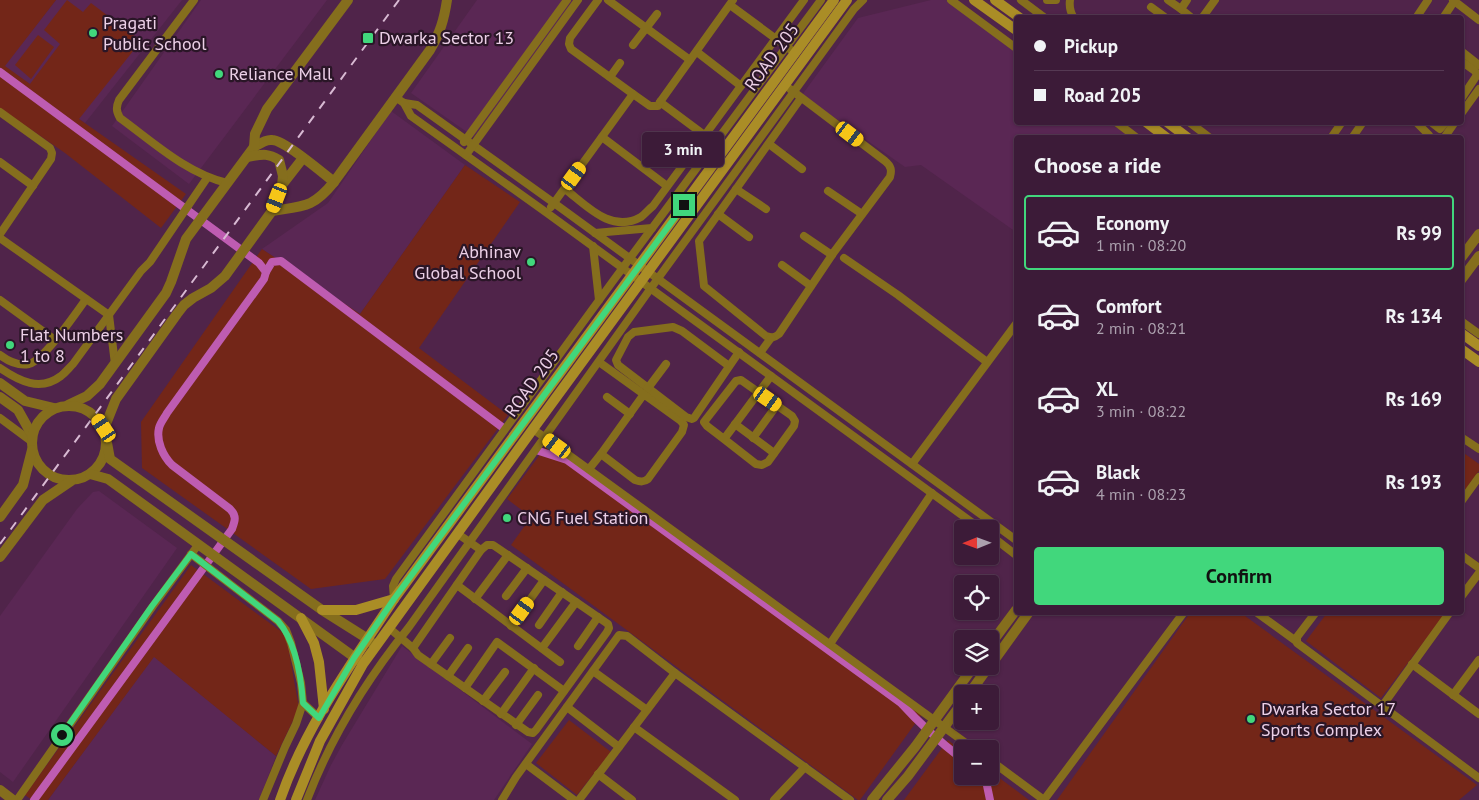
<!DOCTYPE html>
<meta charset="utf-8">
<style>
body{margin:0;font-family:"PT Sans",sans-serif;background:#472843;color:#f1f3f6;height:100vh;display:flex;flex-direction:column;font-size:19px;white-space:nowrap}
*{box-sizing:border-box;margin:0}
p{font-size:16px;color:#aca1ae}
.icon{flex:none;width:28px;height:28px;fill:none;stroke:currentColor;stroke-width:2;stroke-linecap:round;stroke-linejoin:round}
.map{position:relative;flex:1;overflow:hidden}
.drawer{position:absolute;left:1014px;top:135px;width:450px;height:480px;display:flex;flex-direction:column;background:#3c1b38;border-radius:5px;box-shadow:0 1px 4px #0004,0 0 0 1px #553953}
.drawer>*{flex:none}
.banner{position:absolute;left:1014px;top:15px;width:450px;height:110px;border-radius:5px;box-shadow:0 1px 4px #0004,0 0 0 1px #553953;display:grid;align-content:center;height:110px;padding:0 20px;background:#3c1b38}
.needle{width:32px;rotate:269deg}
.buttons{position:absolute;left:954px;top:520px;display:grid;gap:10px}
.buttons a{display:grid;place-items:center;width:45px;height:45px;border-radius:5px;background:#3c1b38;box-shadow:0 1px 4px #0004,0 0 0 1px #553953;font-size:25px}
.end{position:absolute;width:22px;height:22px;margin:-11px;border:6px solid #41d77c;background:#111;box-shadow:0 0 0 2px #111}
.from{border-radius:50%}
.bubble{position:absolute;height:35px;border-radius:5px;background:#3c1b38;box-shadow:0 1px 4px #0004,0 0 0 1px #553953;font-size:16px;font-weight:700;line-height:35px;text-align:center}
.car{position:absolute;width:15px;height:30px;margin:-15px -8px;border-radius:6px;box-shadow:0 0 4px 1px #0007;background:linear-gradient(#f5c518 24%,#345 0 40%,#f5c518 0 76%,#345 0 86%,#f5c518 0)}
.banner b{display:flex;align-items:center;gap:18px;height:48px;font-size:19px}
.banner b+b{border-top:1px solid #553953}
.banner i{width:12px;height:12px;background:#f1f3f6}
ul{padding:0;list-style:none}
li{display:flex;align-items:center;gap:15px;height:75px;margin:0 10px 8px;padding:0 10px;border:2px solid transparent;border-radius:5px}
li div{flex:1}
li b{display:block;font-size:19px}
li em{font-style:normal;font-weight:700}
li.current{border-color:#41d77c}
li>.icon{width:45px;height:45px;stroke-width:1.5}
h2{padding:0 20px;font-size:22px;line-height:60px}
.action{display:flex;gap:10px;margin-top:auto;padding:10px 20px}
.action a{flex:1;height:58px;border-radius:5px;background:#41d77c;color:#111;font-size:20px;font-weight:700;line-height:58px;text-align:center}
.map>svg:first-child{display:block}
.built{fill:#5a2754}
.green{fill:#732618}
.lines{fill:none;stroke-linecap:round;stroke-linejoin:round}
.canal{stroke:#be5cb1;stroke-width:8}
.minor{stroke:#856e1d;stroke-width:8}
.tertiary{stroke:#856e1d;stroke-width:10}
.secondary{stroke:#aa8d26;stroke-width:10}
.rail{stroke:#d8bad3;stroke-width:2;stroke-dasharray:9 9;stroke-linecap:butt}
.route{stroke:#41d77c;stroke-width:6}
.poi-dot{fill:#41d77c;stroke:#2a1627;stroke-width:2}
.labels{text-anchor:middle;stroke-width:4.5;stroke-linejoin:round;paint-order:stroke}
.poi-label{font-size:18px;fill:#ecd0e7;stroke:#2a1627;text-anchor:start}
.street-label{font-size:18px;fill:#ecd0e7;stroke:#2a1627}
</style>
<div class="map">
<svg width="1479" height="800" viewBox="0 0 1479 800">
<rect width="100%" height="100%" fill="#50244a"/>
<!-- built -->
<g class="built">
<path d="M56,0H182L85,123L4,66Z"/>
<path d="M201,0H327L189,184L112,126Z"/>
<path d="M477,0H574L474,137L411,93Z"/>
<path d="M931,0H946L1016,52V122L1110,123L1130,137L1016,138V232L921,165L905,167L802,95L858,18Z"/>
<path d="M391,111L465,165L360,314L262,249L328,203Z"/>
<path d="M99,491L177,548L13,782L0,772V616L77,509L93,492Z"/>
<path d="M402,646L532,744L494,800H315L331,765L342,745Z"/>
<path d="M154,656L276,756L259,800H48Z"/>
</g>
<!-- green -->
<g class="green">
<path d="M0,0H56L5,66L30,84L60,44L44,30L67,0L83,12L91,3L141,41L79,119L186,194L161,228L65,153L0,108Z"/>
<path d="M38,35L54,47L31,79L15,65Z"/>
<path d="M465,165L520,202L419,348L508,415L385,579L311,589L142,468L141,422L262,249L360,314Z"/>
<path d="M550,441L922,714L860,800H858L511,545L531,517L507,499Z"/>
<path d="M1461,451L1479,464V471L1465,490L1461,488Z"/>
<path d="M191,565L286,635L299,708L276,756L154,657L48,800H32L25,795Z"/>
<path d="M1190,613H1241L1477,785L1459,800H1057Z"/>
<path d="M1327,613H1446L1381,698L1306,641Z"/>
<path d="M569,720L611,752L577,795L536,763Z"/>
<path d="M948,740L962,751V776H990V771L1029,800H904Z"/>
</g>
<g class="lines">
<!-- canal -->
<g class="canal">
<path d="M0,72L259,263L266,272L264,279L167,413C165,417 160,423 159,428C156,441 163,456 172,465L230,509C237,516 235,521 232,529L34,800"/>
<path d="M266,272L272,262L281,261L502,427"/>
<path d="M539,451L567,460L901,703C920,724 940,742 962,759"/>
<path d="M985,776L990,800"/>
</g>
<!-- minor -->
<g class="minor">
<path d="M194,0L119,100C116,107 116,111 120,118C153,142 186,173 227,183"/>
<path d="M608,0L690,60"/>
<path d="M951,0L1016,48"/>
<path d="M1021,0L1045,18"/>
<path d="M1047,0H1056"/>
<path d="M1070,0C1069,7 1070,12 1074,18"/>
<path d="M1168,0L1181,9"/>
<path d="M1187,0L1181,9L1192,18"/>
<path d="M1453,0L1479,20"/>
<path d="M730,5L791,50"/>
<path d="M1151,7L1166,18"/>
<path d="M1202,18L1215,0"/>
<path d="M1416,18L1428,0"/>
<path d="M1443,18L1455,0"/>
<path d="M633,45L657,14"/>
<path d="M1461,51L1479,65"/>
<path d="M697,52L741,86"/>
<path d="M1461,61L1475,71L1477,75L1461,99"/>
<path d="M610,77L620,63"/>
<path d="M790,89L885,161C891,166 892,170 890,177L834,252L779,334C774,338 772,338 766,336L704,286L699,241L801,98"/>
<path d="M633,94L650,106H658L660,102L715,143"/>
<path d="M395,97L404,103L417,105L554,203L1016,540"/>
<path d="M660,102L733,0"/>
<path d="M404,103L411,116L547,213L981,529"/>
<path d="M0,112L50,148L52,153L51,159L0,234"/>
<path d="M1461,114L1479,89"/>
<path d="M1116,122L1137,138"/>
<path d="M1189,122L1210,138"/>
<path d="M1416,122L1429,135V138"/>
<path d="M1431,122L1440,129L1446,122"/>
<path d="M602,137L667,186"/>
<path d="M1331,138L1342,122"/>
<path d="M1352,138L1363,122"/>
<path d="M1444,138L1455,122"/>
<path d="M464,142L567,0"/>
<path d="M769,144L802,169"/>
<path d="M466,155L578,0"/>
<path d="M0,162L33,186"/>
<path d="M565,189C586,205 611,234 641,217C645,214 649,209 653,206L804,0"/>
<path d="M736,189L766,209"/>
<path d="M828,191L862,214"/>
<path d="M551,207L633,94L571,49L569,44L570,38L598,0"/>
<path d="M718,214L749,237"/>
<path d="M595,233L652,228"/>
<path d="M804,236L832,255"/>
<path d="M0,238L109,315L115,364"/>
<path d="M593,246L599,300"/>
<path d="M844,258L898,295L987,362"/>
<path d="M782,265L811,286"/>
<path d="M0,300L55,340"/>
<path d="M1461,321L1479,334"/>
<path d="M760,353L771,338"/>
<path d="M0,355C8,361 19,366 29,364C44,360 76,313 86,299"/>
<path d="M599,362L681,421L684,425L682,432L648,479C644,482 641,482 635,480L601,454L644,394"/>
<path d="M729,366L682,331L673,327L634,332L628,337L616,360L618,365L686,417L692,419L694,418L739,352"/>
<path d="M0,368C19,381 40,392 61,376C66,372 69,368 73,364L141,271L150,262L207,178"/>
<path d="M648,388L666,364"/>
<path d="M607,397L630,414"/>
<path d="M0,418L31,441"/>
<path d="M735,424L774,453"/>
<path d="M533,429L974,749"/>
<path d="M1461,437L1479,449"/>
<path d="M753,438L777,405"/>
<path d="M724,439L707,426L704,422L736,381L741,380L792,416L795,421L794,426L768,462L762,465L756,464L724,439C740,418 755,397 771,376"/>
<path d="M912,464L1016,324"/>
<path d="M589,469L601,454"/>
<path d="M1461,502L1479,477"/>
<path d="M990,535L1016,555"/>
<path d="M191,554L278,621L286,630L291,643L301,683L303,703L296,724L285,747L263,800"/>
<path d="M1461,555L1479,568"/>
<path d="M457,585L560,662"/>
<path d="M506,596L527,568"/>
<path d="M1461,597L1479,573"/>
<path d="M394,599L393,586L396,579L613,281L821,0"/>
<path d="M475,599L508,555"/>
<path d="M1256,612L1296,641"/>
<path d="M1316,612L1297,637V643L1479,778"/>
<path d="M539,625L562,592"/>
<path d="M511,626L544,580"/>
<path d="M389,628L413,648L418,655L528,732L533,733L536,730L607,632L609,628L608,624L499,549L493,545H487L481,550L458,534"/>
<path d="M830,644L932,493"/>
<path d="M578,646L598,617"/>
<path d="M413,648L481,550"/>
<path d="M542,648L576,602"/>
<path d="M431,664L450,638"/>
<path d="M1412,664L1479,714"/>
<path d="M593,671L647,710"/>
<path d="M448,676L468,648"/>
<path d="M465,688L497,642L564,691"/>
<path d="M1453,695L1479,660"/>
<path d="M483,701L505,672"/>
<path d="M303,703L319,718"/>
<path d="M1383,705L1450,612"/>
<path d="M567,707L619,747"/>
<path d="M501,714L534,668"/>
<path d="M516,725L538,695"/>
<path d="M634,727L735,800"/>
<path d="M990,760L1044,800"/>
<path d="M526,764L574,800"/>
<path d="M598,774L632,800"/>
<path d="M17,800L153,606L198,545"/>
<path d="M307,800C331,737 367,679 409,627L651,288L854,9L863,0"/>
<path d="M502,800L516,777L619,635L627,636L675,673"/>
<path d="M579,800L675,673L850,800"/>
<path d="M774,800L805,767"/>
<path d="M1044,800L1184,612"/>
</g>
<!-- tertiary -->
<g class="tertiary">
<path d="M254,147C259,144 266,139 272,140C284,140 323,173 334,182"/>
<path d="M282,185L303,158"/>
<path d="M272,211C304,206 313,208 334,182L430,50C440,33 444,20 447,0"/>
<path d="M1461,258L1479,234"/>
<path d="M1461,280L1479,256"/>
<path d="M0,383L25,401L54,408"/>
<path d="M0,397L18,410L32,435"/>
<path d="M68,405L87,396L100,384L166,293L171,282L186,239L254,147L255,134L267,109L348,0"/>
<circle cx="69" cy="443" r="37"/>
<path d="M104,429L116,399L177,314L184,305L193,298L211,288L225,276L272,211L282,185L283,176L279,160C266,152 261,155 247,157"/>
<path d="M107,443L110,459L322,610L368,639L373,644"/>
<path d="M90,474L108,479L361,662"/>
<path d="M0,517L23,485L32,450"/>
<path d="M0,557L43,500L71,481"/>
<path d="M990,645L1016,610"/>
<path d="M990,666L1029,612"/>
<path d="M969,694L989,666"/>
<path d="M0,790L13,800"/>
<path d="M872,800L915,747L974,666"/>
<path d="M887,800L908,776L962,703"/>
</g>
<!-- secondary -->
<g class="secondary">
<path d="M974,0L1016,30"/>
<path d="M995,0L1020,18"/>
<path d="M1146,122L1167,138"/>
<path d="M1167,122L1188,138"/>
<path d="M1461,333L1479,346"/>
<path d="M1461,349L1479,362"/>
<path d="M322,610H356L394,599"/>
<path d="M301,618L314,643L319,662L324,709"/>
<path d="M280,800C305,727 352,663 394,599L834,0"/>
<path d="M296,800L320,741L363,664L533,429L847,0"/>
</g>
<!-- rail -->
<path class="rail" d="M0,544L399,0"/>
</g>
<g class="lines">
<!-- route -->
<path class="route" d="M62,735L152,606L191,554L278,621C296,642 301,675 303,703L319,718L354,658L394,599L684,205"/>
</g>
<!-- markers -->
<g class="poi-dot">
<circle cx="93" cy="33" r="5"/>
<rect x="362" y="32" width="12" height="12" rx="2.5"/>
<circle cx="219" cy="74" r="5"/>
<circle cx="531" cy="262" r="5"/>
<circle cx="10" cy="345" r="5"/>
<circle cx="507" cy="518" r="5"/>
<circle cx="1251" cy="719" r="5"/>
</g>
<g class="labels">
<!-- poi labels -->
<g class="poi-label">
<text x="103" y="29">Pragati<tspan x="103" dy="21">Public School</tspan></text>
<text x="379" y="44">Dwarka Sector 13</text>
<text x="229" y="80">Reliance Mall</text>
<text x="521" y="258" text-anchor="end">Abhinav<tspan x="521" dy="21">Global School</tspan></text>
<text x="20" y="341">Flat Numbers<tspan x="20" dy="21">1 to 8</tspan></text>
<text x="517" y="524">CNG Fuel Station</text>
<text x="1261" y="715">Dwarka Sector 17<tspan x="1261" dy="21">Sports Complex</tspan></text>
</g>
<!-- street labels -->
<g class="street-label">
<text transform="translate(772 57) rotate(-54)" y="6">ROAD 205</text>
<text transform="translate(532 383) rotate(-54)" y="6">ROAD 205</text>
</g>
</g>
</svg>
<div class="buttons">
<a><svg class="needle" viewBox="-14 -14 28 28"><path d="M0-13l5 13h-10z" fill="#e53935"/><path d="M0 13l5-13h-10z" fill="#aca1ae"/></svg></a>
<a><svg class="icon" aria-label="locate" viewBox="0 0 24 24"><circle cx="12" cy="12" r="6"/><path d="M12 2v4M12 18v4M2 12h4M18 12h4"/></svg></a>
<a><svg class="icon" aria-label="layers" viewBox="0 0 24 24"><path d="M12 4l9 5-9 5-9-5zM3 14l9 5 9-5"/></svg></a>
<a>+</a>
<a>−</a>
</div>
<i class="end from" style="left:62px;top:735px"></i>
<i class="end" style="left:684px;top:205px"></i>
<div class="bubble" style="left:642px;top:132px;width:82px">3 min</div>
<i class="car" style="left:850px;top:134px;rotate:127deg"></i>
<i class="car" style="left:574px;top:176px;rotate:36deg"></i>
<i class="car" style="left:277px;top:198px;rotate:201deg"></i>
<i class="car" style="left:768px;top:399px;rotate:125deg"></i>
<i class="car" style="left:104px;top:428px;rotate:326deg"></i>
<i class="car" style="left:557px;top:446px;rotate:306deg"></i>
<i class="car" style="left:522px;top:611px;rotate:36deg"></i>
<div class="banner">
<b><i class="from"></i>Pickup</b>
<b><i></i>Road 205</b>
</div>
<section class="drawer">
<h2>Choose a ride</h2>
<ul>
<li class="current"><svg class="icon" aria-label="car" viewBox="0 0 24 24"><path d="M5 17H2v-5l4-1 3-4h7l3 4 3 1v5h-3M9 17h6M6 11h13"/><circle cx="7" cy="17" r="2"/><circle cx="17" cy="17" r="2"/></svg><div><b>Economy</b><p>1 min · 08:20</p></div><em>Rs 99</em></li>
<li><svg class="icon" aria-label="car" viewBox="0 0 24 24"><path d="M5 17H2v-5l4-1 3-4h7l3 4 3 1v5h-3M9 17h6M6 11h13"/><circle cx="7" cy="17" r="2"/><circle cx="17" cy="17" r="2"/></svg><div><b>Comfort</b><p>2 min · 08:21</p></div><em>Rs 134</em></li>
<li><svg class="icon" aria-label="car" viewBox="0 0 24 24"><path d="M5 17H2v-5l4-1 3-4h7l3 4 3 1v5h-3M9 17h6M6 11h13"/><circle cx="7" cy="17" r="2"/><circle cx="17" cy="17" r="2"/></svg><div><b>XL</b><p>3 min · 08:22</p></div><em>Rs 169</em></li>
<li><svg class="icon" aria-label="car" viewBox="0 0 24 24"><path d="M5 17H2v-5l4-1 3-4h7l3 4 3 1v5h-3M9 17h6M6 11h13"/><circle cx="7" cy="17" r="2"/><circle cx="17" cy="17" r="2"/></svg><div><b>Black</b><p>4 min · 08:23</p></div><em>Rs 193</em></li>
</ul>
<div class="action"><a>Confirm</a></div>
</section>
</div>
